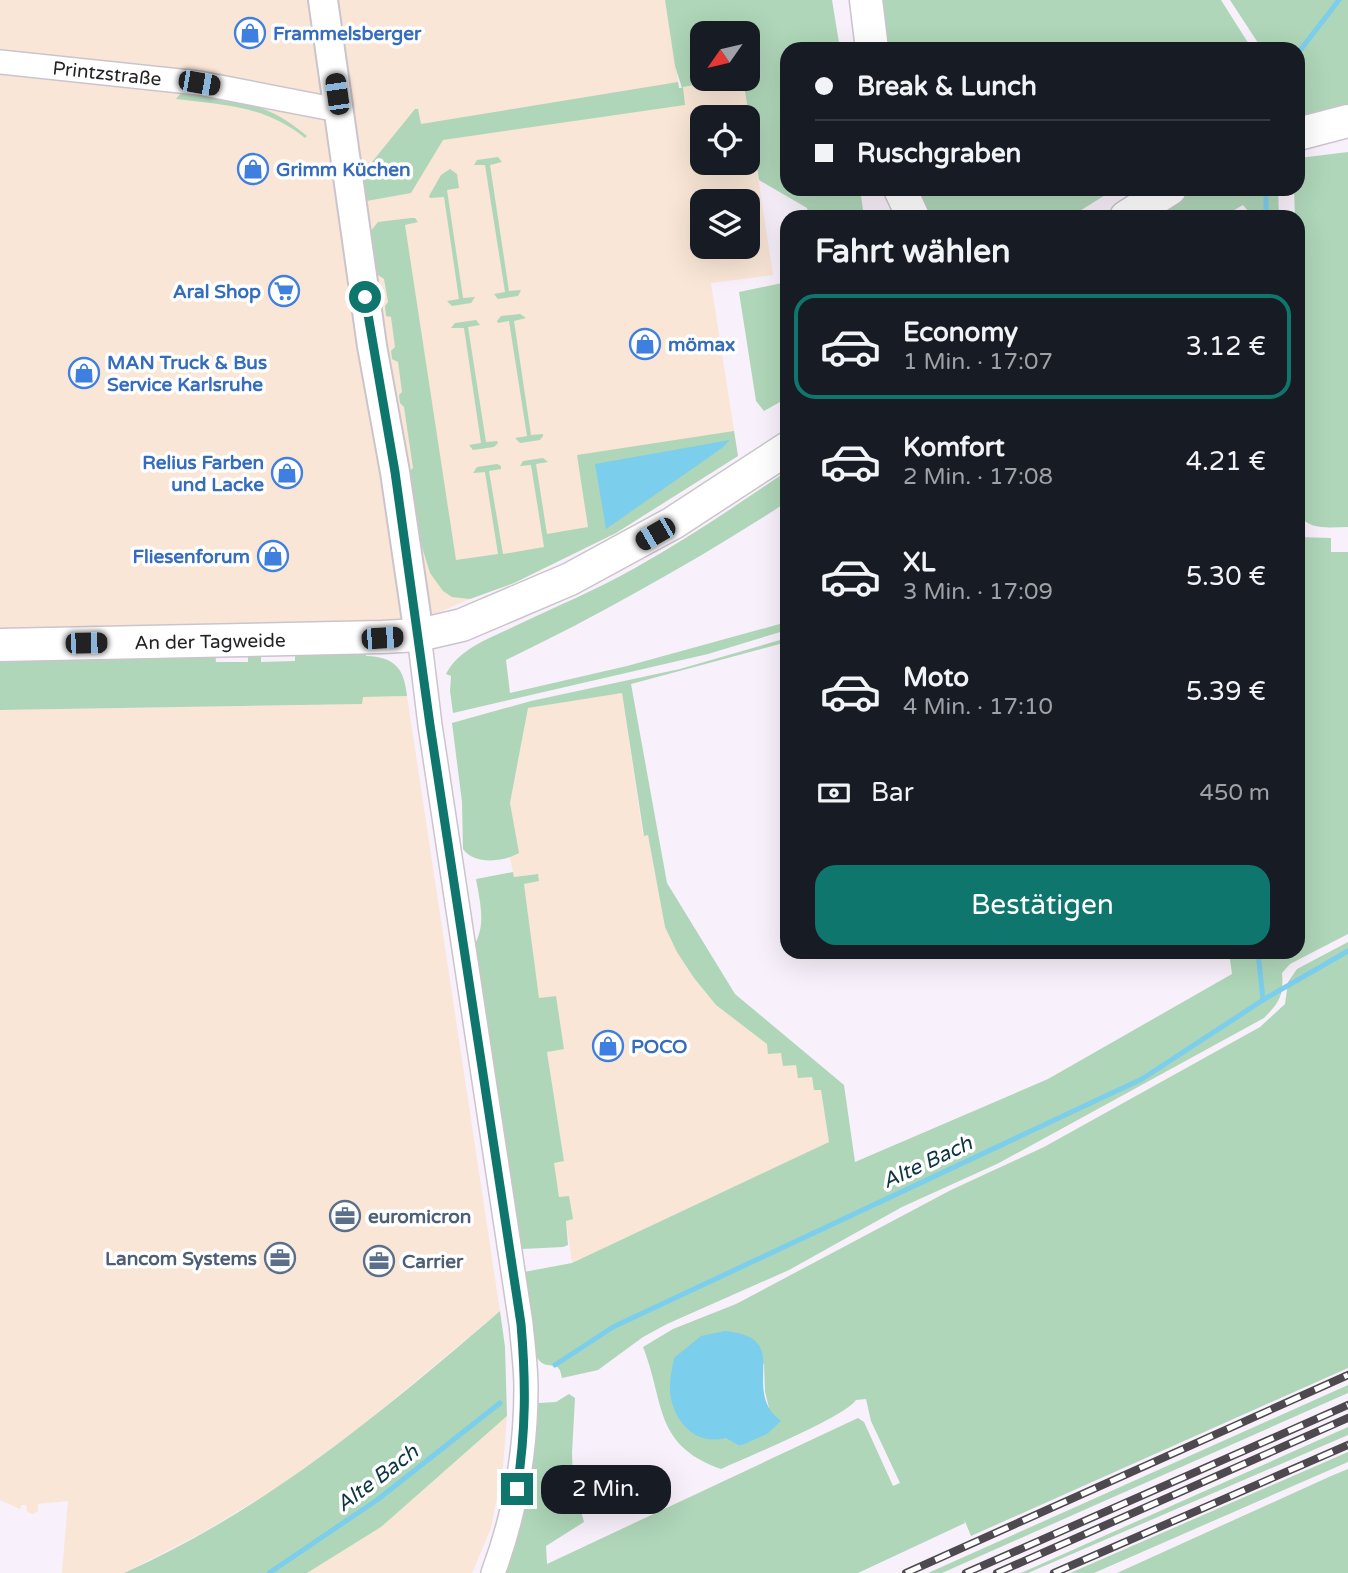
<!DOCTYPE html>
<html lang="de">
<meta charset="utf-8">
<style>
body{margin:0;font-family:"Varela Round",sans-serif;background:#242831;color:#f1f3f6;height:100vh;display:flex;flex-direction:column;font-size:26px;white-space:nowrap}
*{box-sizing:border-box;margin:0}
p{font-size:23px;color:#9ea1a6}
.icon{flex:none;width:38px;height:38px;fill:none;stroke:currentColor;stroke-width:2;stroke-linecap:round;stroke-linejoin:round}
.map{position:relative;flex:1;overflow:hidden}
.side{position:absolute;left:780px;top:210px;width:525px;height:749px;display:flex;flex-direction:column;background:#171b24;border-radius:21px;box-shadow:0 7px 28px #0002}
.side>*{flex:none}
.hud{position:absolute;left:780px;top:42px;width:525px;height:154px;border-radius:21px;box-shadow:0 7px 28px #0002;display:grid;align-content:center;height:154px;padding:0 35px;background:#171b24}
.needle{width:46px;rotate:236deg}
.fabs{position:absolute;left:690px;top:21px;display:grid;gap:14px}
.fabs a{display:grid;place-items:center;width:70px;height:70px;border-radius:14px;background:#171b24;box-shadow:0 7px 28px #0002;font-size:35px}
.end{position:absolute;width:32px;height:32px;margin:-16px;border:9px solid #0f766e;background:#fff;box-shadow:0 0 0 4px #fff}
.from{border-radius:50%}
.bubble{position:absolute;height:49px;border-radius:21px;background:#171b24;box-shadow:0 7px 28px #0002;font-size:23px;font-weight:600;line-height:49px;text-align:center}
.car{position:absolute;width:21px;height:42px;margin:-21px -10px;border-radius:9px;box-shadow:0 0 5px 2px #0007;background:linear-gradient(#222 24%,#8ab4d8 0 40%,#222 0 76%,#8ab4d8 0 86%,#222 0)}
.hud b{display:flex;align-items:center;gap:24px;height:66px;font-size:26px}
.hud b+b{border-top:2px solid #363941}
.hud i{width:18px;height:18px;background:#f1f3f6}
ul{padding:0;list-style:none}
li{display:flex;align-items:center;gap:21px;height:105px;margin:0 14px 10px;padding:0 21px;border:4px solid transparent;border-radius:21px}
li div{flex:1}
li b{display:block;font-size:26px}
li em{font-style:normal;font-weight:600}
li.current{border-color:#0f766e}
li>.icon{width:63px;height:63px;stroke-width:1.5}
h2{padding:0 35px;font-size:32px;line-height:84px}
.pay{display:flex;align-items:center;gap:18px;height:77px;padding:0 35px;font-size:26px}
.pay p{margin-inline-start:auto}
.action{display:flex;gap:14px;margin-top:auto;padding:14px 35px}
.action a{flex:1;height:80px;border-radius:21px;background:#0f766e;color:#fff;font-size:28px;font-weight:600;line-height:80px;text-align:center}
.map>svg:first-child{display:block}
.commercial{fill:#f9e6d6;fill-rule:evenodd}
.green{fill:#afd6b8;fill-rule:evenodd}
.water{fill:#7cceed}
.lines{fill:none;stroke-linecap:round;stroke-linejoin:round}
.stream{stroke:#7cceed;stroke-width:5}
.minor-casing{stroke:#ccc4cd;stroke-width:26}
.tertiary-casing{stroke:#ccc4cd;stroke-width:32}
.secondary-casing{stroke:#ccc4cd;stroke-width:35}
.minor{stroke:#fff;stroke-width:23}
.tertiary{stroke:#fff;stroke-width:28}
.secondary{stroke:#fff;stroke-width:32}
.rail-casing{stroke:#4d494e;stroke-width:8}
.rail{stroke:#fff;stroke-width:5;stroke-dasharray:16;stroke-linecap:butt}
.route{stroke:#0f766e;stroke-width:9}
.labels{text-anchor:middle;stroke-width:7;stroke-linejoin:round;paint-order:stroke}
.shop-label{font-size:19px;font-weight:bold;fill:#366cbe;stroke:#fff;text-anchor:start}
.street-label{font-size:19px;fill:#252226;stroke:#fff}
.service-label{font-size:19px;font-weight:bold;fill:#4e5e75;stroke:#fff;text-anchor:start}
.water-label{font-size:21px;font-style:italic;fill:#0e3542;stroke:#fff}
</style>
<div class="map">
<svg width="1348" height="1573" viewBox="0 0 1348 1573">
<rect width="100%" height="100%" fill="#f8f0fa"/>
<!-- commercial -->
<g class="commercial">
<path d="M0,0H665L679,88L730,79H743L773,275L711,283L738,456L616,533L514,583L470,599L397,630L0,636ZM702,117H747V163H702ZM702,201H747V247H702Z"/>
<path d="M622,693L643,835L648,834L665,927L694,978L716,1005L812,1077L821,1089L829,1142L572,1263L566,1220L573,1219L559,1197L553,1163L564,1160L547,1052L564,1048L555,996L539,999L524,884L539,881L538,874L514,877L510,857L516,855L510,803L528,708Z"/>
<path d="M407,696L500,1311L362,1426L278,1487L202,1533L124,1573H62L68,1501L38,1504V1511L33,1514L27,1512L26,1505H22L20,1509L0,1500V710L362,704V697Z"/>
<path d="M507,1416L503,1467L491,1528L472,1573H307L381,1527Z"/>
</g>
<!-- green -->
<g class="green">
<path d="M665,0H832L840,49H788V189H860L864,217H809L807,208L759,180L743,79H747V33H702V79H730L683,87L685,105L443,140L411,193L361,202L359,178L415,109H418L421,124L678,82L679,88H682L675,66Z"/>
<path d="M877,0H1221L1252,49H886Z"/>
<path d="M1230,0H1348V110L1314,117L1302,115L1299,109L1298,49H1262Z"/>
<path d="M181,93C232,99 266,101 307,136L305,138C266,106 225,105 176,99Z"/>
<path d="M1348,152V527C1330,527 1310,531 1299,515L1298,217H1295L1294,189H1298L1299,158Z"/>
<path d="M498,157L502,162L490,165L509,291L521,290L518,296L498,299L494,294L505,292L485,165H474L477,160Z"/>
<path d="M450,169L457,174L459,188L447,190L463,298L475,297L471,303L452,306L447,301L459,299L444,197L430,198L429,196L441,175Z"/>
<path d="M915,189H1115L1070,217H927Z"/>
<path d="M1195,189H1278L1279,217H1248V211L1243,205L1222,217H1146Z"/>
<path d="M411,218H415L418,222L405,225L456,560L498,554L485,472L473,473L477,467L497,464L501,466V469L489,471L503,554L544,547L531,465L520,466L523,461L543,458L548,462L536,464L547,534L588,527L577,455L734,431L738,456L616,533L514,583L470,599L452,597L443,591L430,573L422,547L410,471L413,468L404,407L400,403L399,395L402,392L398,362L392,359L391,351L395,347L391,317L386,316L385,306L388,302L384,279L378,275L366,237L378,222Z"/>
<path d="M787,282V398L764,411L756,401L739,292Z"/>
<path d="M520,314L526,318L514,321L531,435L543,434V436L540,440L520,443L515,438L527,436L509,321L498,323L497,321L501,316Z"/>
<path d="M476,320L480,325L468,327L486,442L497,441L498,443L494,447L473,450L469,445L481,443L464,328H451L455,323Z"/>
<path d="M787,471V502C697,560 603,613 506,660L510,693L627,666L787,622V630L708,654L453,713L450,691L451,676L446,674C459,648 491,638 515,626C555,607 596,590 635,568C687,539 737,505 787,471Z"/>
<path d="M1299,537L1331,538V552H1348V934L1290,964L1282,973C1284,995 1279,1003 1264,1018L999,1163L902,1207L789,1270L667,1324L643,1337L598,1370L562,1378C559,1360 553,1369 542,1363C539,1361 537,1357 534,1355L524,1272L572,1263L829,1142L821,1090H814L812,1077L798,1078L796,1065L783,1066L781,1053L768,1054L767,1044L716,1005L694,978L677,952L665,927L648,835L644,836L622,693L528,708L510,803L519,853C504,862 474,865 463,849L462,802L452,723L531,701L680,669L787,638V642L631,684L667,883L735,994L844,1085L855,1162L1048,1079L1232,974L1229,952H1298Z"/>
<path d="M261,649V662L295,661V653L366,652V656C395,657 404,668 407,696L363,697L362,704L0,710V654L215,650L216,662H248V650Z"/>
<path d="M513,872L514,877L538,874L539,881L524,884L539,998L556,996L564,1049L547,1052L564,1161L554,1163L559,1197L569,1196L573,1219L566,1221L568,1245L563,1247L522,1249L519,1246L475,944C486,923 480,902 476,879Z"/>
<path d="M1348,942V1368L971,1536L964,1519L965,1523L858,1573H503L531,1471L538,1403L556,1402L569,1394L575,1398L572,1453L573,1482L584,1522L546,1546L547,1564L858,1418L864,1422L893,1486L900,1483L871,1421L866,1399L856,1400C845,1417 745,1458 721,1469C653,1445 665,1402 643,1347L673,1329L736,1304L951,1190L1044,1147L1260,1027L1285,1004L1288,982L1297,969ZM764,1363L765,1392L769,1408L741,1446L725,1438Z"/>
<path d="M500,1311L505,1347L507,1416L381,1527L307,1573H124C264,1511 384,1411 500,1311Z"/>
<path d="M1348,1385V1393L942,1573H928Z"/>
<path d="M1348,1427V1435L1028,1573H1021Z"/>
<path d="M1348,1452V1462L1094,1573H1070Z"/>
<path d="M1348,1469V1573H1117L1331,1476Z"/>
</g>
<!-- water -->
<g class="water">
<path d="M730,440L722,448L606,529L595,464Z"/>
<path d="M725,1331C786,1337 751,1375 769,1408C771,1413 777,1417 781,1421L767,1434L740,1446L725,1438C695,1446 673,1421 670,1392C669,1381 672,1369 674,1358L701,1336Z"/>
</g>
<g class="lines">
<!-- stream -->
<g class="stream">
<path d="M1298,53L1339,0"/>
<path d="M1266,217V190"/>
<path d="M1258,952L1263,1000"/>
<path d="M555,1365L613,1327L1142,1079L1263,1000L1348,951"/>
<path d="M269,1573L377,1500L500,1403"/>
</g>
<!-- minor casing -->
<g class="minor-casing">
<g id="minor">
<path d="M0,62L199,83L338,110"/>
<path d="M419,635L430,725L521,1324C523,1345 526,1367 526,1388C526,1452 515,1514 493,1573"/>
</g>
</g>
<!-- tertiary casing -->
<g class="tertiary-casing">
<path id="tertiary" d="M323,0L372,346L395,472L419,635"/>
</g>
<!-- secondary casing -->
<g class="secondary-casing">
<g id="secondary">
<path d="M866,0L872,49"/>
<path d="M1298,134L1348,121"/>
<path d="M900,189L913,217"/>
<path d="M1126,217L1170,189"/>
<path d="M0,645L382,637L419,635L462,625L570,579L673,523L788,448"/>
</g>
</g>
<!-- minor -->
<use href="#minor" class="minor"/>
<!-- tertiary -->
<use href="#tertiary" class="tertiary"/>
<!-- secondary -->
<use href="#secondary" class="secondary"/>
<!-- rail casing -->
<g class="rail-casing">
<g id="rail">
<path d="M906,1573L1348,1375"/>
<path d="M966,1573L1348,1405"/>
<path d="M997,1573L1348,1418"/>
<path d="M1054,1573L1348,1445"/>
</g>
</g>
<!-- rail -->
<use href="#rail" class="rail"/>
</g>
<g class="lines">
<!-- route -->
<path class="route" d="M365,297L395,472L430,725L521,1324C526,1383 526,1430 517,1489"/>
</g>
<!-- icons -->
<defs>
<g id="shop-ring" transform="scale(1.575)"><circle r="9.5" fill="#fff" stroke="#3f7fe0" stroke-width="1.5"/><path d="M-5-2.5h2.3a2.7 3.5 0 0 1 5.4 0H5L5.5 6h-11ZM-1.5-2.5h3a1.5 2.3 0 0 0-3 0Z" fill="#3f7fe0"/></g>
<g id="supermarket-ring" transform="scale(1.575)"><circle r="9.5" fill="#fff" stroke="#3f7fe0" stroke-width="1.5"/><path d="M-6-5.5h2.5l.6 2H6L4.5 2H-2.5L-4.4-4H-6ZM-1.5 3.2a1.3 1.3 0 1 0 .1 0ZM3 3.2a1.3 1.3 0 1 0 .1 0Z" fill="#3f7fe0"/></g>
<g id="office-ring" transform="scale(1.575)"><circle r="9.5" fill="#fff" stroke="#5c6f8a" stroke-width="1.5"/><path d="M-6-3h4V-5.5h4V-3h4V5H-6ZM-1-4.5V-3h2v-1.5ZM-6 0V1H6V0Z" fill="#5c6f8a"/></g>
</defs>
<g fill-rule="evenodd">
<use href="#shop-ring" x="250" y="33"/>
<use href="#shop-ring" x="253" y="169"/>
<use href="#supermarket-ring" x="284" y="291"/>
<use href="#shop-ring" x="645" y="344"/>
<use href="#shop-ring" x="84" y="373"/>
<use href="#shop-ring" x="287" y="473"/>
<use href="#shop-ring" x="273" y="556"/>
<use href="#shop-ring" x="608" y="1046"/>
<use href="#office-ring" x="345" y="1216"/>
<use href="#office-ring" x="280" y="1258"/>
<use href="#office-ring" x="379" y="1261"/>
</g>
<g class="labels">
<!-- shop labels -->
<g class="shop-label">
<text x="273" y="40">Frammelsberger</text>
<text x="276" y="176">Grimm Küchen</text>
<text x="261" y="298" text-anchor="end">Aral Shop</text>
<text x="668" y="351">mömax</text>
<text x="107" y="369">MAN Truck &amp; Bus<tspan x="107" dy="22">Service Karlsruhe</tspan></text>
<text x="264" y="469" text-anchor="end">Relius Farben<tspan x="264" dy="22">und Lacke</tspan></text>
<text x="250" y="563" text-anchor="end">Fliesenforum</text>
<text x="631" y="1053">POCO</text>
</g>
<!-- street labels -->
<g class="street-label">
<text transform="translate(107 73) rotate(6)" y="7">Printzstraße</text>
<text transform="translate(210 641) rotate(-1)" y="7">An der Tagweide</text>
</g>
<!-- service labels -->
<g class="service-label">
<text x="368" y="1223">euromicron</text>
<text x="257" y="1265" text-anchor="end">Lancom Systems</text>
<text x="402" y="1268">Carrier</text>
</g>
<!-- water labels -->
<g class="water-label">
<text transform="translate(927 1162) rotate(-25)" y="7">Alte Bach</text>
<text transform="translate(377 1478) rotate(-37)" y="7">Alte Bach</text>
</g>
</g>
</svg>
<div class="fabs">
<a><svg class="needle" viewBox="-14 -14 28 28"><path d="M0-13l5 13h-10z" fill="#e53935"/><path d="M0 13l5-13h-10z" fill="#9ea1a6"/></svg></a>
<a><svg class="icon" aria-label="locate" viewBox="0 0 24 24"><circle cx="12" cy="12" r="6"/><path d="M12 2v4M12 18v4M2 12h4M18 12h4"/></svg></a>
<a><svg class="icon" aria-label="layers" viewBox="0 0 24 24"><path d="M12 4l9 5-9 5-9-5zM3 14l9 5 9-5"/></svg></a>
</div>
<i class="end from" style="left:365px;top:297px"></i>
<i class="end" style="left:517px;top:1489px"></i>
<div class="bubble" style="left:541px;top:1465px;width:130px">2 Min.</div>
<i class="car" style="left:199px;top:83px;rotate:100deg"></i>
<i class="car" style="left:337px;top:94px;rotate:352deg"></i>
<i class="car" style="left:655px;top:534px;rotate:240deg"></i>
<i class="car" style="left:382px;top:638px;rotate:86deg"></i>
<i class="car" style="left:86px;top:643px;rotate:89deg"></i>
<div class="hud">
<b><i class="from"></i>Break &amp; Lunch</b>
<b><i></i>Ruschgraben</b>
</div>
<section class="side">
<h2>Fahrt wählen</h2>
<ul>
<li class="current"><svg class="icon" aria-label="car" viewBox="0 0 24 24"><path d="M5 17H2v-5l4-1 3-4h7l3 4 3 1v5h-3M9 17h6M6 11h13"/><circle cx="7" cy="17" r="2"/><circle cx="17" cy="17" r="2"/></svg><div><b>Economy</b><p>1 Min. · 17:07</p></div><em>3.12 €</em></li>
<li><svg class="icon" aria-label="car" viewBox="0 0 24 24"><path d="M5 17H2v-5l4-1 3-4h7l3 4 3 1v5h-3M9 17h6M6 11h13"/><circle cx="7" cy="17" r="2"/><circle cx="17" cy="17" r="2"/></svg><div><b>Komfort</b><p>2 Min. · 17:08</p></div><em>4.21 €</em></li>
<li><svg class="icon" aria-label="car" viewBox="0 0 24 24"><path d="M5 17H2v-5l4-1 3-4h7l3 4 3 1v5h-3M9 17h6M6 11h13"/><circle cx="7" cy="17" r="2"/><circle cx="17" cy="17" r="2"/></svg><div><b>XL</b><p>3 Min. · 17:09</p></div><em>5.30 €</em></li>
<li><svg class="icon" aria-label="car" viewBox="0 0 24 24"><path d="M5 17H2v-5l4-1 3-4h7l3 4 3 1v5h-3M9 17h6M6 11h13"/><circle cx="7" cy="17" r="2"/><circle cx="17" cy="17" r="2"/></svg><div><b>Moto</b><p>4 Min. · 17:10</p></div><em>5.39 €</em></li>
</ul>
<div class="pay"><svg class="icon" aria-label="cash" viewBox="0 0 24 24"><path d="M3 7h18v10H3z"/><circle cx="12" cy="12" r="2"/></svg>Bar<p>450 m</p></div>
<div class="action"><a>Bestätigen</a></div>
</section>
</div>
